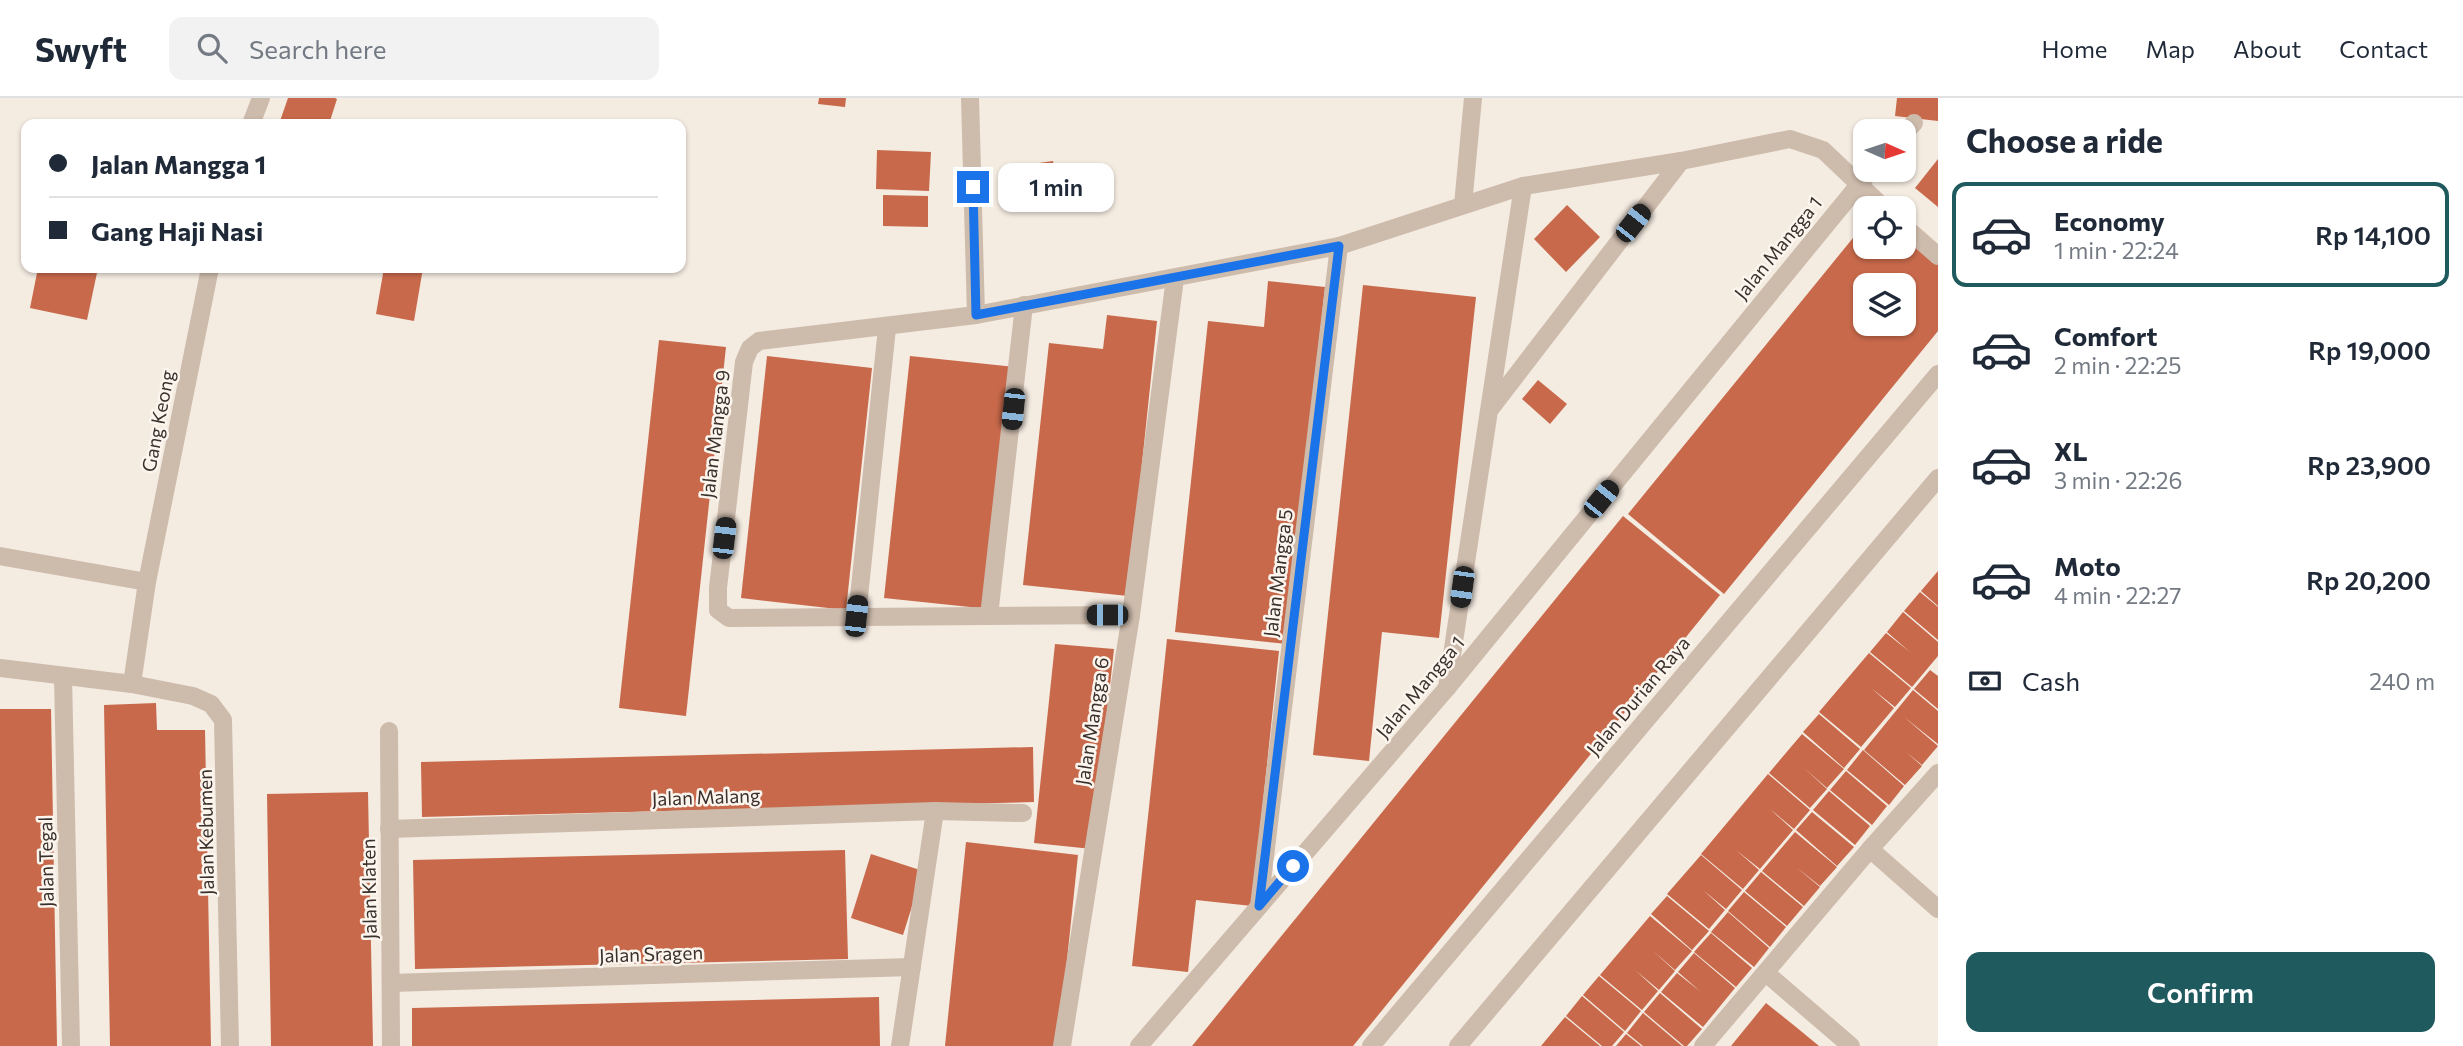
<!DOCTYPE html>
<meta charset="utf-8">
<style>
body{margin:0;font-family:Commissioner,sans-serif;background:#f2f2f3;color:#1f2937;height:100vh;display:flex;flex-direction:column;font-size:26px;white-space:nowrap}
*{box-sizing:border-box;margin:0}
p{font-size:23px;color:#747a83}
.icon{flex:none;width:38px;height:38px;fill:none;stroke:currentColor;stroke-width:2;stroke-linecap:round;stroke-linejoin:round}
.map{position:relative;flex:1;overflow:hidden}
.sheet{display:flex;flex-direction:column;background:#fff;width:525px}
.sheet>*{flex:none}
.guide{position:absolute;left:21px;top:21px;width:665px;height:154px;border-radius:14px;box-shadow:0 2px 5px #0004;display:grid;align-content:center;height:154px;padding:0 28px;background:#fff}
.needle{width:46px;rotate:93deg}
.fabs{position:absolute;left:1853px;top:21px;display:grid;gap:14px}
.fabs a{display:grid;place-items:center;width:63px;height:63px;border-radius:14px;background:#fff;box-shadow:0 2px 5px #0004;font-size:35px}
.end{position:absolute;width:32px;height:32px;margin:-16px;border:9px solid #1a73e8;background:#fff;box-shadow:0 0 0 4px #fff}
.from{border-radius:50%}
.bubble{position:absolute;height:49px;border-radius:14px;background:#fff;box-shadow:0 2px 5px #0004;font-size:23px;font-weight:600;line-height:49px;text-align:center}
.car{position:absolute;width:21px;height:42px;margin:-21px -10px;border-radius:9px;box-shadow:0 0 5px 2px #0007;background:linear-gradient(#222 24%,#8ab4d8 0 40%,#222 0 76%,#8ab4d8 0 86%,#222 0)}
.guide b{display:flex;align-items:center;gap:24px;height:66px;font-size:26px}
.guide b+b{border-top:2px solid #e0e1e3}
.guide i{width:18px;height:18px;background:#1f2937}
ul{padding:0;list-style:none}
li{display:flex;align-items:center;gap:21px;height:105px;margin:0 14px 10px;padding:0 14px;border:4px solid transparent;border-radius:14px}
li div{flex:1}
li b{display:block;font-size:26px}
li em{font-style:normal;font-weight:600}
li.current{border-color:#1f5a5e}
li>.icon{width:63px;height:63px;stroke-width:1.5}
h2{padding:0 28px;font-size:32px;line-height:84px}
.pay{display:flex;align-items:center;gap:18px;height:77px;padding:0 28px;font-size:26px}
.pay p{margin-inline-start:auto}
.cta{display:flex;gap:14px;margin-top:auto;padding:14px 28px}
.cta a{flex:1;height:80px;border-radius:14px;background:#1f5a5e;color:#fff;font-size:28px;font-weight:600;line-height:80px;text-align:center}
header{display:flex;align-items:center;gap:42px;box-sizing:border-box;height:98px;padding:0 35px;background:#fff;border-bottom:2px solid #e0e1e3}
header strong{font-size:33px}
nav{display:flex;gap:38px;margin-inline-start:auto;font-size:24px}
.search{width:490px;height:63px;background:#f2f2f3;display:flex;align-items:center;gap:18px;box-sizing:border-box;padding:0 24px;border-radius:14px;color:#747a83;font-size:26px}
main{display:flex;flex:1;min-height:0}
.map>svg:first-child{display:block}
.building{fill:#c8694b;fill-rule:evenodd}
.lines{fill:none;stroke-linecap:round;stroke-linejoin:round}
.minor{stroke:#cdbbac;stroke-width:18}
.route{stroke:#1a73e8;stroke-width:9}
.labels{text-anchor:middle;stroke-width:5;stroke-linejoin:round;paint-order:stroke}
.street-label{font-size:19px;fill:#3b302b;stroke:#fbf5ee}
</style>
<header>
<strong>Swyft</strong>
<div class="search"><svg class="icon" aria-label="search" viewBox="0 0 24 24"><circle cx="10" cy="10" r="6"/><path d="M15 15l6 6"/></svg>Search here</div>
<nav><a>Home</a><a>Map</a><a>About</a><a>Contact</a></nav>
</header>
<main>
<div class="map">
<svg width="1938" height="948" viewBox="0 0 1938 948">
<rect width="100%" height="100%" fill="#f4ebe1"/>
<!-- building -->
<g class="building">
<path d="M288,0H335L337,1L329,26H279Z"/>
<path d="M819,0H846L845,9L818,6Z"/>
<path d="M1897,0H1938V23L1895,18Z"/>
<path d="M877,52L931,54L929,93L876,91Z"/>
<path d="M1938,61V109L1915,90Z"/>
<path d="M1053,63L1058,98L1015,104L1010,69Z"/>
<path d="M883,97L928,98V129L883,128Z"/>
<path d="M1567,107L1600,139L1566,174L1534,141Z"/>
<path d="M1866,124V149H1904V138L1938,166V233L1724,496L1628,416ZM1866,187H1904V226H1866Z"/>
<path d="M38,170H98L87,222L30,210Z"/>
<path d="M384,170H423L414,223L376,216Z"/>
<path d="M1268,183L1325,189L1287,546L1175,534L1208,223L1264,229Z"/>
<path d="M1363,187L1476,199L1439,540L1382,534L1369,663L1313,657Z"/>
<path d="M1107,217L1157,223L1128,498L1023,487L1049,245L1103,251Z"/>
<path d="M659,242L726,249L686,618L619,610Z"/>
<path d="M767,258L872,270L846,512L741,500Z"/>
<path d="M910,258L1015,269L989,511L884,500Z"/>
<path d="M1538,282L1567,306L1550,326L1522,301Z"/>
<path d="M1623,418L1720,497L1682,544L1353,948H1192Z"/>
<path d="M1938,473V508L1921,493Z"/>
<path d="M1920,494L1938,509V542L1904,513Z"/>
<path d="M1903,514L1938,544V558L1912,589L1870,554L1886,535L1910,554L1887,534Z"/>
<path d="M1167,541L1279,553L1252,808L1196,802L1188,874L1132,868Z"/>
<path d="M1055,546L1114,551L1092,751L1034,745Z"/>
<path d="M1869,555L1911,590L1895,609L1871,590L1894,610L1861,649L1819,614Z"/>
<path d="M1930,572L1938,578V611L1914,591Z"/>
<path d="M1913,592L1938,613V646L1904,619L1938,648L1922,667L1906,654L1922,668L1905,687L1864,652Z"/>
<path d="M156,605L157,632H205L211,948H110L104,607Z"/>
<path d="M0,611H51L57,948H0Z"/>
<path d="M1819,616L1860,651L1844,670L1803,634Z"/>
<path d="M1802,636L1844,671L1827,690L1804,670L1827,691L1810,710L1769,675Z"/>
<path d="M1033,649L1034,704L422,719L421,664Z"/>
<path d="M1863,652L1904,688L1889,707L1847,672Z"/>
<path d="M1846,673L1887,708L1872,727L1830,692Z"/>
<path d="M1768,676L1810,712L1794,731L1770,711L1793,732L1760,771L1736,752L1759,772L1743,791L1701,756Z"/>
<path d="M1829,693L1870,728L1855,747L1813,712Z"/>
<path d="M368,694L373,948H271L267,696Z"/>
<path d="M1812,714L1854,749L1837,768L1796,732Z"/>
<path d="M1795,734L1837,769L1820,788L1796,769L1820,789L1804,808L1762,773Z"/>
<path d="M966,744L1078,757L1058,948H945Z"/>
<path d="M845,752L848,861L415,871L413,762Z"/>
<path d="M871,756L923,773L903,837L851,820Z"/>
<path d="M1701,757L1742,792L1726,811L1703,792L1725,812L1709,831L1667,796Z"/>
<path d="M1761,774L1803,809L1787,828L1745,793Z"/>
<path d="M1744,794L1786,829L1770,849L1728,813Z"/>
<path d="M1667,798L1709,833L1692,852L1651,816Z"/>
<path d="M1728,814L1769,850L1754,869L1711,834Z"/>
<path d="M1650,818L1692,853L1675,872L1652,852L1675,873L1659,892L1635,872L1658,893L1642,912L1600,877Z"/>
<path d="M1711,835L1752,870L1736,889L1694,854Z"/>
<path d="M1694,855L1735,890L1703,929L1661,894L1677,875L1701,894L1678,874Z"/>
<path d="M1599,878L1641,913L1625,933L1583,897Z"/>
<path d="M1660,895L1702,931L1687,948H1684L1644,914Z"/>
<path d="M1582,898L1624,934L1612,948H1602L1566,918Z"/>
<path d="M879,899L880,948H412V910Z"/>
<path d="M1766,905L1796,929L1819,948H1731Z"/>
<path d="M1643,915L1682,948H1643L1627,935Z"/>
<path d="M1565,919L1600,948H1541Z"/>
<path d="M1626,936L1641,948H1616Z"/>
</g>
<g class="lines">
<!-- minor -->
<g class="minor">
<path d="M970,0L976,217"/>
<path d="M251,26L261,0"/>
<path d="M1904,36L1914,25"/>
<path d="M1463,107L1473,0"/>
<path d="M1904,128L1938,158"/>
<path d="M1491,310L1681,63"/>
<path d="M0,458L147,484"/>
<path d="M1131,517L729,520L718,512V490L744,264L750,250L759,243L976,217L1339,148L1523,88L1681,63L1790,41L1823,52L1884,110"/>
<path d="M857,518L887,230"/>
<path d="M989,518L1024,207"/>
<path d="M0,570L132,586L193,598L211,606L223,622L230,948"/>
<path d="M63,578L71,948"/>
<path d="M132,586L147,484L210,170"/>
<path d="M1447,590L1523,88"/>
<path d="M389,633L391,948"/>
<path d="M389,731L935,713L1023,715"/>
<path d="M1870,751L1938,811"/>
<path d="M1259,808L1339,148"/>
<path d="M1766,875L1851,948"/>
<path d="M391,885L912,869"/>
<path d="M900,948L935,713"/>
<path d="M1062,948L1131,517L1175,180"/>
<path d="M1139,948L1447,590L1871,72"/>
<path d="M1371,948L1938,276"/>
<path d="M1458,948L1938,380"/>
<path d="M1703,948L1870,751L1938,675"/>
</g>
</g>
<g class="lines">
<!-- route -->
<path class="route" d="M973,89L976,217L1339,148L1259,808L1293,768"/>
</g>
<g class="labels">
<!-- street labels -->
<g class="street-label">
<text transform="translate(1778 150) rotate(-51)" y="7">Jalan Mangga 1</text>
<text transform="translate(158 323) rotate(-79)" y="7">Gang Keong</text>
<text transform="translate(715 336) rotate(-83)" y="7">Jalan Mangga 9</text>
<text transform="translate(1278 475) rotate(-83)" y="7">Jalan Mangga 5</text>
<text transform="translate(1420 589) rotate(-50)" y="7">Jalan Mangga 1</text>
<text transform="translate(1638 598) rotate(-50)" y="7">Jalan Durian Raya</text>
<text transform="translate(1092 623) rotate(-81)" y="7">Jalan Mangga 6</text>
<text transform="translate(706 699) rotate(-2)" y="7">Jalan Malang</text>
<text transform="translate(206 734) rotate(-91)" y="7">Jalan Kebumen</text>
<text transform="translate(46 764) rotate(-91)" y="7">Jalan Tegal</text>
<text transform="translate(369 791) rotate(-91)" y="7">Jalan Klaten</text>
<text transform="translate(651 856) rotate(-2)" y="7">Jalan Sragen</text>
</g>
</g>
</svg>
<div class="fabs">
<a><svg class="needle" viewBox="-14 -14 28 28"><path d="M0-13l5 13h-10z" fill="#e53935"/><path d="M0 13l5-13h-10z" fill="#747a83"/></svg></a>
<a><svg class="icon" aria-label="locate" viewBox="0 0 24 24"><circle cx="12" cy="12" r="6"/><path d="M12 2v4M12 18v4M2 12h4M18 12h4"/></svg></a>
<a><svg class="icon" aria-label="layers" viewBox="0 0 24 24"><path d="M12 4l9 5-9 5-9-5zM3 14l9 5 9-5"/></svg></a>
</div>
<i class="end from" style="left:1293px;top:768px"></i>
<i class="end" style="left:973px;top:89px"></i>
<div class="bubble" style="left:998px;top:65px;width:116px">1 min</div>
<i class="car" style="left:1633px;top:125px;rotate:38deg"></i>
<i class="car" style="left:1013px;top:311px;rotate:186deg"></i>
<i class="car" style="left:1601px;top:401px;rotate:39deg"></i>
<i class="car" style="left:724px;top:440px;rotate:7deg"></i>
<i class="car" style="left:1462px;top:489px;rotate:188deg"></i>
<i class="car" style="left:1107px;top:517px;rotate:270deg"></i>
<i class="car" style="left:856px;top:518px;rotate:6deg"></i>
<div class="guide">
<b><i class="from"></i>Jalan Mangga 1</b>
<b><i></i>Gang Haji Nasi</b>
</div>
</div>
<section class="sheet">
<h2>Choose a ride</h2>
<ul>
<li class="current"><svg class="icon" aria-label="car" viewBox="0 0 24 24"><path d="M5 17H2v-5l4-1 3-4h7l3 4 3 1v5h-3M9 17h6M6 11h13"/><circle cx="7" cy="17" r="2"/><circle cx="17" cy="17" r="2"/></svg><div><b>Economy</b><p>1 min · 22:24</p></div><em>Rp 14,100</em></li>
<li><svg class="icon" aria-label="car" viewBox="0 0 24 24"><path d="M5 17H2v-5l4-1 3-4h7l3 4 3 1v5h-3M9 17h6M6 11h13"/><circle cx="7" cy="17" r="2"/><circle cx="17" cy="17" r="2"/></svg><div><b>Comfort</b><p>2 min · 22:25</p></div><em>Rp 19,000</em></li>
<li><svg class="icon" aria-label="car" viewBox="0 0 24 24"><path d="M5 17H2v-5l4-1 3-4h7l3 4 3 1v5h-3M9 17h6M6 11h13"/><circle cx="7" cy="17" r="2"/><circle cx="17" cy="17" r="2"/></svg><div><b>XL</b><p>3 min · 22:26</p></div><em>Rp 23,900</em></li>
<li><svg class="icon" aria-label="car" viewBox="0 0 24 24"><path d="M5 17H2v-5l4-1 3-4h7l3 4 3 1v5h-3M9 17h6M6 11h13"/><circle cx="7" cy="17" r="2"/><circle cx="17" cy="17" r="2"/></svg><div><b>Moto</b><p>4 min · 22:27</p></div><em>Rp 20,200</em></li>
</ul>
<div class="pay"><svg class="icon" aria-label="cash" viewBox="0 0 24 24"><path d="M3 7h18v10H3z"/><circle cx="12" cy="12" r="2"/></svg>Cash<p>240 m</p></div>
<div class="cta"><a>Confirm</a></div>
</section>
</main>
